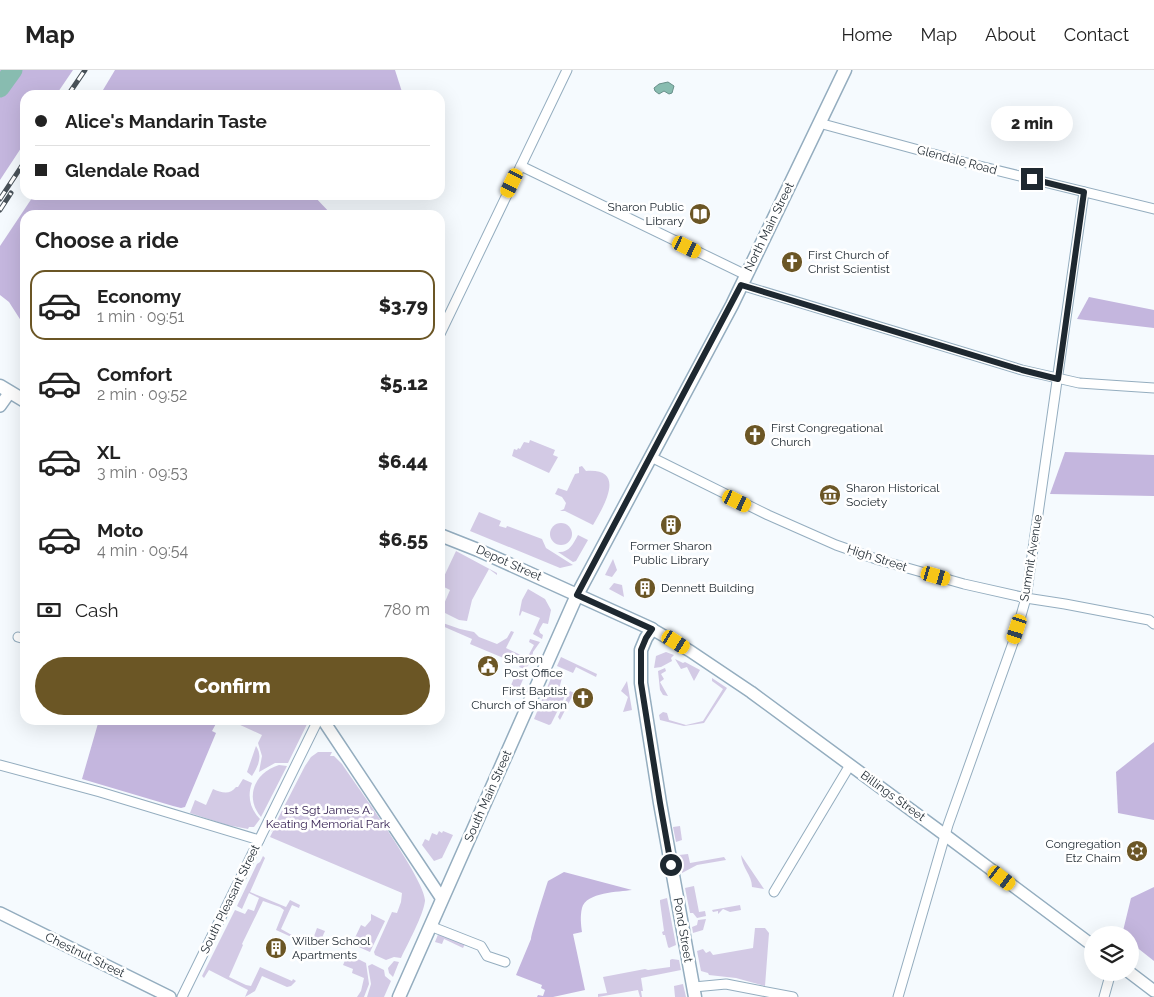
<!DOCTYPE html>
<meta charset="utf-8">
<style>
body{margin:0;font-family:Raleway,sans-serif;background:#f2f2f2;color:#222;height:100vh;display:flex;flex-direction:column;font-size:19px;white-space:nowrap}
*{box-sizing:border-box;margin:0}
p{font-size:16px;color:#767676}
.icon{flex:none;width:28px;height:28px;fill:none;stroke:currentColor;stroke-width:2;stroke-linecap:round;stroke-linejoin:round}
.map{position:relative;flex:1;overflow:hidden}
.details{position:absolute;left:20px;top:140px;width:425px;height:515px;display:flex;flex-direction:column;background:#fff;border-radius:15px;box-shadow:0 5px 20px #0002}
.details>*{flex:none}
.top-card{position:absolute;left:20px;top:20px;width:425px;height:110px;border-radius:15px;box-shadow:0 5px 20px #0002;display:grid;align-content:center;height:110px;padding:0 15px;background:#fff}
.fabs{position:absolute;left:1084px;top:856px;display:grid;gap:10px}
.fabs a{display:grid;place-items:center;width:55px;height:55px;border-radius:50%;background:#fff;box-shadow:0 5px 20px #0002;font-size:25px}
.end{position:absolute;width:22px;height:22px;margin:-11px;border:6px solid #1e2830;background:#fff;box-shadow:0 0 0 2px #fff}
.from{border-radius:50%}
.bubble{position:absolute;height:35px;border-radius:18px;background:#fff;box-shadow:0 5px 20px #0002;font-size:16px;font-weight:800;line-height:35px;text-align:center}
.car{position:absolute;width:15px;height:30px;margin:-15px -8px;border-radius:6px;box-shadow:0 0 4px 1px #0007;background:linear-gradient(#f5c518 24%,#345 0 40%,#f5c518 0 76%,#345 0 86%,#f5c518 0)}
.top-card b{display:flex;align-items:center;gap:18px;height:48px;font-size:19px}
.top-card b+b{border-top:1px solid #e0e0e0}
.top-card i{width:12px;height:12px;background:#222}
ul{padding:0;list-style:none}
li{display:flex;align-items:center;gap:15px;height:70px;margin:0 10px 8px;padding:0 5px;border:2px solid transparent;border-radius:15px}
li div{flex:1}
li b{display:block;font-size:19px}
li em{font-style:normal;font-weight:800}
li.current{border-color:#6b5625}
li>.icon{width:45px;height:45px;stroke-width:1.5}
h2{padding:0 15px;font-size:22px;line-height:60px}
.pay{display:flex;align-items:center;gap:12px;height:55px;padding:0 15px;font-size:19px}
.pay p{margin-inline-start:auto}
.cta{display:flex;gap:10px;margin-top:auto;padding:10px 15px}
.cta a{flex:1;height:58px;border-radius:30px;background:#6b5625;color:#fff;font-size:20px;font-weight:800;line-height:58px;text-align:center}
header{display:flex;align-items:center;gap:30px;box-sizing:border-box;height:70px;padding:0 25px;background:#fff;border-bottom:1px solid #e0e0e0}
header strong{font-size:24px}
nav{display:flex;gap:28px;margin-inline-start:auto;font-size:18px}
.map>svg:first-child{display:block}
.green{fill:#d3cae5}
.forest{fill:#c4b6de}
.water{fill:#88bcb0;stroke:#68908a}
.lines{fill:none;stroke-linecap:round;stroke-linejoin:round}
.river{stroke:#88bcb0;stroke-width:19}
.minor-casing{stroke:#94adbf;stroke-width:11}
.tertiary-casing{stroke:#94adbf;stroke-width:14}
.secondary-casing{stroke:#94adbf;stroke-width:15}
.minor{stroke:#fff;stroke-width:9}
.tertiary{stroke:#fff;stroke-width:11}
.secondary{stroke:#fff;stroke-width:12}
.rail-casing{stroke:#485158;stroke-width:5}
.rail{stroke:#fff;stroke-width:3;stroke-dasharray:9;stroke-linecap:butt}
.route{stroke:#1e2830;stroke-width:6}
.labels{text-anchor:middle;stroke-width:5;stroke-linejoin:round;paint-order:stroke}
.street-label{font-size:12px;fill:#1e2830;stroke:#fff}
.poi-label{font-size:12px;fill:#1e2830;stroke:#fff;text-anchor:start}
.park-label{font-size:12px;fill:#362253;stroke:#fff}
</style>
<header>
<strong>Map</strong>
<nav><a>Home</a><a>Map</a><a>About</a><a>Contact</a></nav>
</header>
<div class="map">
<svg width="1154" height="927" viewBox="0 0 1154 927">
<rect width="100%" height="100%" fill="#f5fafe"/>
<!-- green -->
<g class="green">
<path d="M530,370L555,380L553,385L558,387L549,403L512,386L514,379L517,380L518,378L520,379L524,372L529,373Z"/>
<path d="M582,396L586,401C627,398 604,436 593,455L565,441H560L564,439L566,433L562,427L555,424L558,418L567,421L575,404L579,403V397Z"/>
<path d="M479,442L501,451L499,456L506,458L507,456L542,469L546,478L573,495L560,498L470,461Z"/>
<circle cx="561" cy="464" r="11"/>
<path d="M578,465L588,470L576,491L573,492L558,482C569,483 573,474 578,465Z"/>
<path d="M456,481L497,503V505L489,499L472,530L467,551L459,550L441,541L450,520L440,515Z"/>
<path d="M613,489L617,500L612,507L605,505Z"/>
<path d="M614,513L622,515L624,527L609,519Z"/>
<path d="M528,519L545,529L551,540L548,554L543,553L539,560L540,563L543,565L542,569L533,564L540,548L522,541L520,546L519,545L522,530Z"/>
<path d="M440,552L460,559L474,562L479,567L497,574L507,568L511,561L514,562L506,578L527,588L534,575L529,572L530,569L540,572L533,582L532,591L525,599L519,597L520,595L470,574L472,569L440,555Z"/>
<path d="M666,582L674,585L671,588L672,591L661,597L654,598L656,586Z"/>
<path d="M561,587L597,604L596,607L576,597L573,603L557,596Z"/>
<path d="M675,589L683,593L685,592L700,600L694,611L687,597L681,599Z"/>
<path d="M665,598L666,601L661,604L664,609L660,612L668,626L663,625L660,620L658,601Z"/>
<path d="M517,601L525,605L517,623L509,620Z"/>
<path d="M554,601L563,604L559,619L565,626L551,654L549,655L534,649Z"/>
<path d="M712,608L727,618L704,653L684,656L660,650L659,645L663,642L667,643L669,650L686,655L703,651L723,619L712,611Z"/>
<path d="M627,611L632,640L623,642L628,627L621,621Z"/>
<path d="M570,621L574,623L560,650L558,647Z"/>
<path d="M238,650H309L288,693H275L259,702L262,686L258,673L262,665L238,654Z"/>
<path d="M256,676C263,687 258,696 252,706L247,702Z"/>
<path d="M318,682H332L330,686H334L342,694C356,715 427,812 425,831C423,846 408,873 401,888L394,887L386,890L375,885L374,882L392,842L397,843L401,832L402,823L270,767L274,759L271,762L305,696L311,687Z"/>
<path d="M279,695L287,696L261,747C244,727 255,702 279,695Z"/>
<path d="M243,709L252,713C247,726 250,739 260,749L254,757H249L248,759L227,755L190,743L195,730L206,735L213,719C222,723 230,725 236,717H238Z"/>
<path d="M680,756L682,770L676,772L673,757Z"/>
<path d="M439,761L442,763L443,761L453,765L442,788L434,791L422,775L425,769L429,771L432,763L437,765Z"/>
<path d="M688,784L690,793L724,787L726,790L697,795L682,803L679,785Z"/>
<path d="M741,785L764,819L752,817C752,805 742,798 741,785Z"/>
<path d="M263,786L265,788L250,822L286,837L290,830L300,835L299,838L292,835L281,859L299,869L298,870L276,860L284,840L280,837L263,831L242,874L243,875L229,907L246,915L251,916L260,897L292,911L293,909L296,911L291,916L287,917L262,906L255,921L245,927L248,920L209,900L204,908L202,906L235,840L245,844L248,839L254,841L259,828L249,823L242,839L237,836L257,794L260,792Z"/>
<path d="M694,816L699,842L705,841L706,846L697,848L693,843H690L685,818Z"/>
<path d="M667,828L676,875L669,878L668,877L665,865H663L662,862L664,861L660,832V830Z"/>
<path d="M740,835L741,840L730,842L723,839L718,844V841L713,842L712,840Z"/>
<path d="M371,844L385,851L370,882L352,874L361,855L365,857L371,850Z"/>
<path d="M706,849L703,860L693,863L692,857L697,855L698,850Z"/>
<path d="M317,858L325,861L320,872L313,869Z"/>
<path d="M755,858H765L769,863L765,916L736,908L709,905L708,903L701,901L697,881L703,879L706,883L710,881L713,885L753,878Z"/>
<path d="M439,862L465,874L463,878L444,869L442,874L435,872Z"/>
<path d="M348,884L366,893L369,914L364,927H357L361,921L364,908L352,903L353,899L343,895Z"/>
<path d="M672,889L679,890L681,900L641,908L643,921H641L642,927H640L638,920L598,927V924L607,923L603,907L645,899L648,900L670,897V890Z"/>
<path d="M394,891L399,892L393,907L389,903L388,898Z"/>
<path d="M372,894L384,900L385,906L391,911L384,927H367L371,914L368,896Z"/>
<path d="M683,914L686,927H675L674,916Z"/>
</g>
<!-- forest -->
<g class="forest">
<path d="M0,0H73L56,25H25V72L0,110Z"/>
<path d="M115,0H395L403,25H100Z"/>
<path d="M34,125H313L332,145H25V257L9,232L0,225V176Z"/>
<path d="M1089,227L1154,240V258L1077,249Z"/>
<path d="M1065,382L1154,385V426L1050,424Z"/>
<path d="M99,650H218L212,661L216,663L185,737L181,738L173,736L82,709Z"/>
<path d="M1154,672V750L1118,743L1116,702Z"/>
<path d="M564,802L632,820C619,822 586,822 582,838C580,846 581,855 582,862L573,864L585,920L553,927H537L538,925L543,926L545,920L541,918L542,915L516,905L531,869C531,864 545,820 548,811Z"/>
<path d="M1154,817V891L1130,872V865H1122L1131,828Z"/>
</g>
<!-- water -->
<path class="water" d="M668,12L674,16L672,23L669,24L664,21L659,24L655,21L654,18L659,14Z"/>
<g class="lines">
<!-- river -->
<path class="river" d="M0,18L13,0"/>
<!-- minor casing -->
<g class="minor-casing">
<g id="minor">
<path d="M819,53L963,92L1154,139"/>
<path d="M521,96L746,205"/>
<path d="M741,215L1022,300L1079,313L1154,318"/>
<path d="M440,264L567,0"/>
<path d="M651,387L768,445L836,475L879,490L964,514L1026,528L1065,534L1149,550L1154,554"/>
<path d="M18,567L25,569"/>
<path d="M0,695L100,722L259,770"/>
<path d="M774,822L850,695"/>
<path d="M430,856L481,876L487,886L505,892"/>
<path d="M694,917L726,914L793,927"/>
<path d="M182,927L318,650"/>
<path d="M898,927L948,755L1014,570L1026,528L1084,122"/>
<path d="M1104,927L1111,902"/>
</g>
</g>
<!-- tertiary casing -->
<g class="tertiary-casing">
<g id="tertiary">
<path d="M0,336L10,322"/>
<path d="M652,559L690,581L751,622L945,765L1092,875"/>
<path d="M323,650L442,829"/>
<path d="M0,843L170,927"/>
<path d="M1129,902L1154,921"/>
</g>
</g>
<!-- secondary casing -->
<g class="secondary-casing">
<g id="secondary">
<path d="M0,316L25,331"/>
<path d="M440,465L478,480L652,559L646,568L641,580V613L660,733L695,927"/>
<path d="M399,927L577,525L732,235L845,0"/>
</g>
</g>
<!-- minor -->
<use href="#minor" class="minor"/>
<!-- tertiary -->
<use href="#tertiary" class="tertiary"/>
<!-- secondary -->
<use href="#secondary" class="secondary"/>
<!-- rail casing -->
<g class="rail-casing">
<g id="rail">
<path d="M68,25L85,0"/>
<path d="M0,129L25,91"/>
<path d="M0,140L11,123"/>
</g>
</g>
<!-- rail -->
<use href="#rail" class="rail"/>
</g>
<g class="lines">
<!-- route -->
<path class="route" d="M671,795L660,733L641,613V580L646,568L652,559L577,525L741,215L1022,300L1058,309L1084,122L1032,109"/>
</g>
<!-- icons -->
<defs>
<g id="library-disc" transform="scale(1.125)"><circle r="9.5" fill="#6b5625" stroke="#fff"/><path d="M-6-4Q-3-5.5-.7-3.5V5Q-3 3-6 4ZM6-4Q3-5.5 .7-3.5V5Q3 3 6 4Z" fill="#fff"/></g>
<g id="church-disc" transform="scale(1.125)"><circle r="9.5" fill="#6b5625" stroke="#fff"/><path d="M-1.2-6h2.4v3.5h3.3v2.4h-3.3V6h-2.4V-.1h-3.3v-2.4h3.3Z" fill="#fff"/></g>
<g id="museum-disc" transform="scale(1.125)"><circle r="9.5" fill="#6b5625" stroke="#fff"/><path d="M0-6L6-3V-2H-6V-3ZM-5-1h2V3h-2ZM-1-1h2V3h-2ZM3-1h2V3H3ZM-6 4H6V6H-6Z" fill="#fff"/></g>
<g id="building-disc" transform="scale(1.125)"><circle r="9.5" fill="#6b5625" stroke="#fff"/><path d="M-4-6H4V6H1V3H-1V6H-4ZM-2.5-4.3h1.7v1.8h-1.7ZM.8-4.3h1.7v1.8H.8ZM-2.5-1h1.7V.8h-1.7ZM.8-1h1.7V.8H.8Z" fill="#fff"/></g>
<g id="civic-disc" transform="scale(1.125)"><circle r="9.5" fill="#6b5625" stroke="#fff"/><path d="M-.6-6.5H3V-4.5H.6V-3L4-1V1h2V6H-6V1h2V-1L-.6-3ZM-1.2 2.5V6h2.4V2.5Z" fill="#fff"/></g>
<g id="synagogue-disc" transform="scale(1.125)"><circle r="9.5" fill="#6b5625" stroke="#fff"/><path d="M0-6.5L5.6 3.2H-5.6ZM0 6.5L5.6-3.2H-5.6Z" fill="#fff"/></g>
</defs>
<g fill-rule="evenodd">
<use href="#library-disc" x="700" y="144"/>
<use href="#church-disc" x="792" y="192"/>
<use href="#church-disc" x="755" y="365"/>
<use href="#museum-disc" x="830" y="425"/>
<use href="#building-disc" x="671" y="455"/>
<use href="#building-disc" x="645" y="518"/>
<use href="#civic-disc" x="488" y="596"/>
<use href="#church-disc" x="583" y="628"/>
<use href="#synagogue-disc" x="1137" y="781"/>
<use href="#building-disc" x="276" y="878"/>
</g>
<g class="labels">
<!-- street labels -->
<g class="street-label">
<text transform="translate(957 90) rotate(15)" y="4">Glendale Road</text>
<text transform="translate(769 157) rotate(-64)" y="4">North Main Street</text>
<text transform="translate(877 488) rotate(18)" y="4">High Street</text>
<text transform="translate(1031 488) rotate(-81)" y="4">Summit Avenue</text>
<text transform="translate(509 493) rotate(24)" y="4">Depot Street</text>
<text transform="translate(488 726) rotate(-66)" y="4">South Main Street</text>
<text transform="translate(893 726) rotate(36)" y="4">Billings Street</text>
<text transform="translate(230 829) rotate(-64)" y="4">South Pleasant Street</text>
<text transform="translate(683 860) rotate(80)" y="4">Pond Street</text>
<text transform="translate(85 885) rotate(26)" y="4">Chestnut Street</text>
</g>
<!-- poi labels -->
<g class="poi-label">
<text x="684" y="141" text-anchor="end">Sharon Public<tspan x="684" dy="14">Library</tspan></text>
<text x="808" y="189">First Church of<tspan x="808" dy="14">Christ Scientist</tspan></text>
<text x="771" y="362">First Congregational<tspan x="771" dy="14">Church</tspan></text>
<text x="846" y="422">Sharon Historical<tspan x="846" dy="14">Society</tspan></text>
<text x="671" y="480" text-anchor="middle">Former Sharon<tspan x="671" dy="14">Public Library</tspan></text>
<text x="661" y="522">Dennett Building</text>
<text x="504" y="593">Sharon<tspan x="504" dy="14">Post Office</tspan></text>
<text x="567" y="625" text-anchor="end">First Baptist<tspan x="567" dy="14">Church of Sharon</tspan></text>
<text x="1121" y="778" text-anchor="end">Congregation<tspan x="1121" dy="14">Etz Chaim</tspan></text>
<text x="292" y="875">Wilber School<tspan x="292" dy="14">Apartments</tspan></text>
</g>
<!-- park labels -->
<g class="park-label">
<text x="328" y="744">1st Sgt James A.<tspan x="328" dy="14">Keating Memorial Park</tspan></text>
</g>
</g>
</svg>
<div class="fabs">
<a><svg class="icon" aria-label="layers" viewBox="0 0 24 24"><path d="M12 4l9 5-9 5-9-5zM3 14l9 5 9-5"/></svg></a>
</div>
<i class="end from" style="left:671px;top:795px"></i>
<i class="end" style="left:1032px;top:109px"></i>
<div class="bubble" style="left:991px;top:36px;width:82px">2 min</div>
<i class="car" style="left:512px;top:113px;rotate:206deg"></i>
<i class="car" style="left:687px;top:177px;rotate:116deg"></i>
<i class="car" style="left:737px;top:431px;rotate:116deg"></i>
<i class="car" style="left:936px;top:506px;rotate:106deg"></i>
<i class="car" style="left:1017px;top:559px;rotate:198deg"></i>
<i class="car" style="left:676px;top:572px;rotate:122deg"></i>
<i class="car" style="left:1002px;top:808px;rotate:127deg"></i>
<div class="top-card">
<b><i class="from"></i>Alice's Mandarin Taste</b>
<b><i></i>Glendale Road</b>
</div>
<section class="details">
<h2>Choose a ride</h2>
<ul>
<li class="current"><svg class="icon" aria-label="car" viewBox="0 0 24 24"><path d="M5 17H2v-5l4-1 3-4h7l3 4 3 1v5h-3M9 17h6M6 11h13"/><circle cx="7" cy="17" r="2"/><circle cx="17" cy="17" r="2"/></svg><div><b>Economy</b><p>1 min · 09:51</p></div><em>$3.79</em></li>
<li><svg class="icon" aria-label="car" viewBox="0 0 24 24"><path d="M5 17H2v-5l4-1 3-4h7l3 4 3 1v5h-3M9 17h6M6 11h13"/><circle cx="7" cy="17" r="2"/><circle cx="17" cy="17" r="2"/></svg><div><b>Comfort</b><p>2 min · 09:52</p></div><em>$5.12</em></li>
<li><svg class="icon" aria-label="car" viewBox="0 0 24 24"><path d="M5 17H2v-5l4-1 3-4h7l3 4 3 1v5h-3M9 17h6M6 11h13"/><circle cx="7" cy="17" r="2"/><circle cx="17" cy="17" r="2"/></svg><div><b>XL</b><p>3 min · 09:53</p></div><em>$6.44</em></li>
<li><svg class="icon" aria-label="car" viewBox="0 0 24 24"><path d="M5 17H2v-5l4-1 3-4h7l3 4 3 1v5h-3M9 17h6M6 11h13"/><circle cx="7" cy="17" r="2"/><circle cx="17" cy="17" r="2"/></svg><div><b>Moto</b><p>4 min · 09:54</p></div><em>$6.55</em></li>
</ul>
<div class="pay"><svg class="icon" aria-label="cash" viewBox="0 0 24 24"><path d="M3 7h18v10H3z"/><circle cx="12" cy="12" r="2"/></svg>Cash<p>780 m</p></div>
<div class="cta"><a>Confirm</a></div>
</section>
</div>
